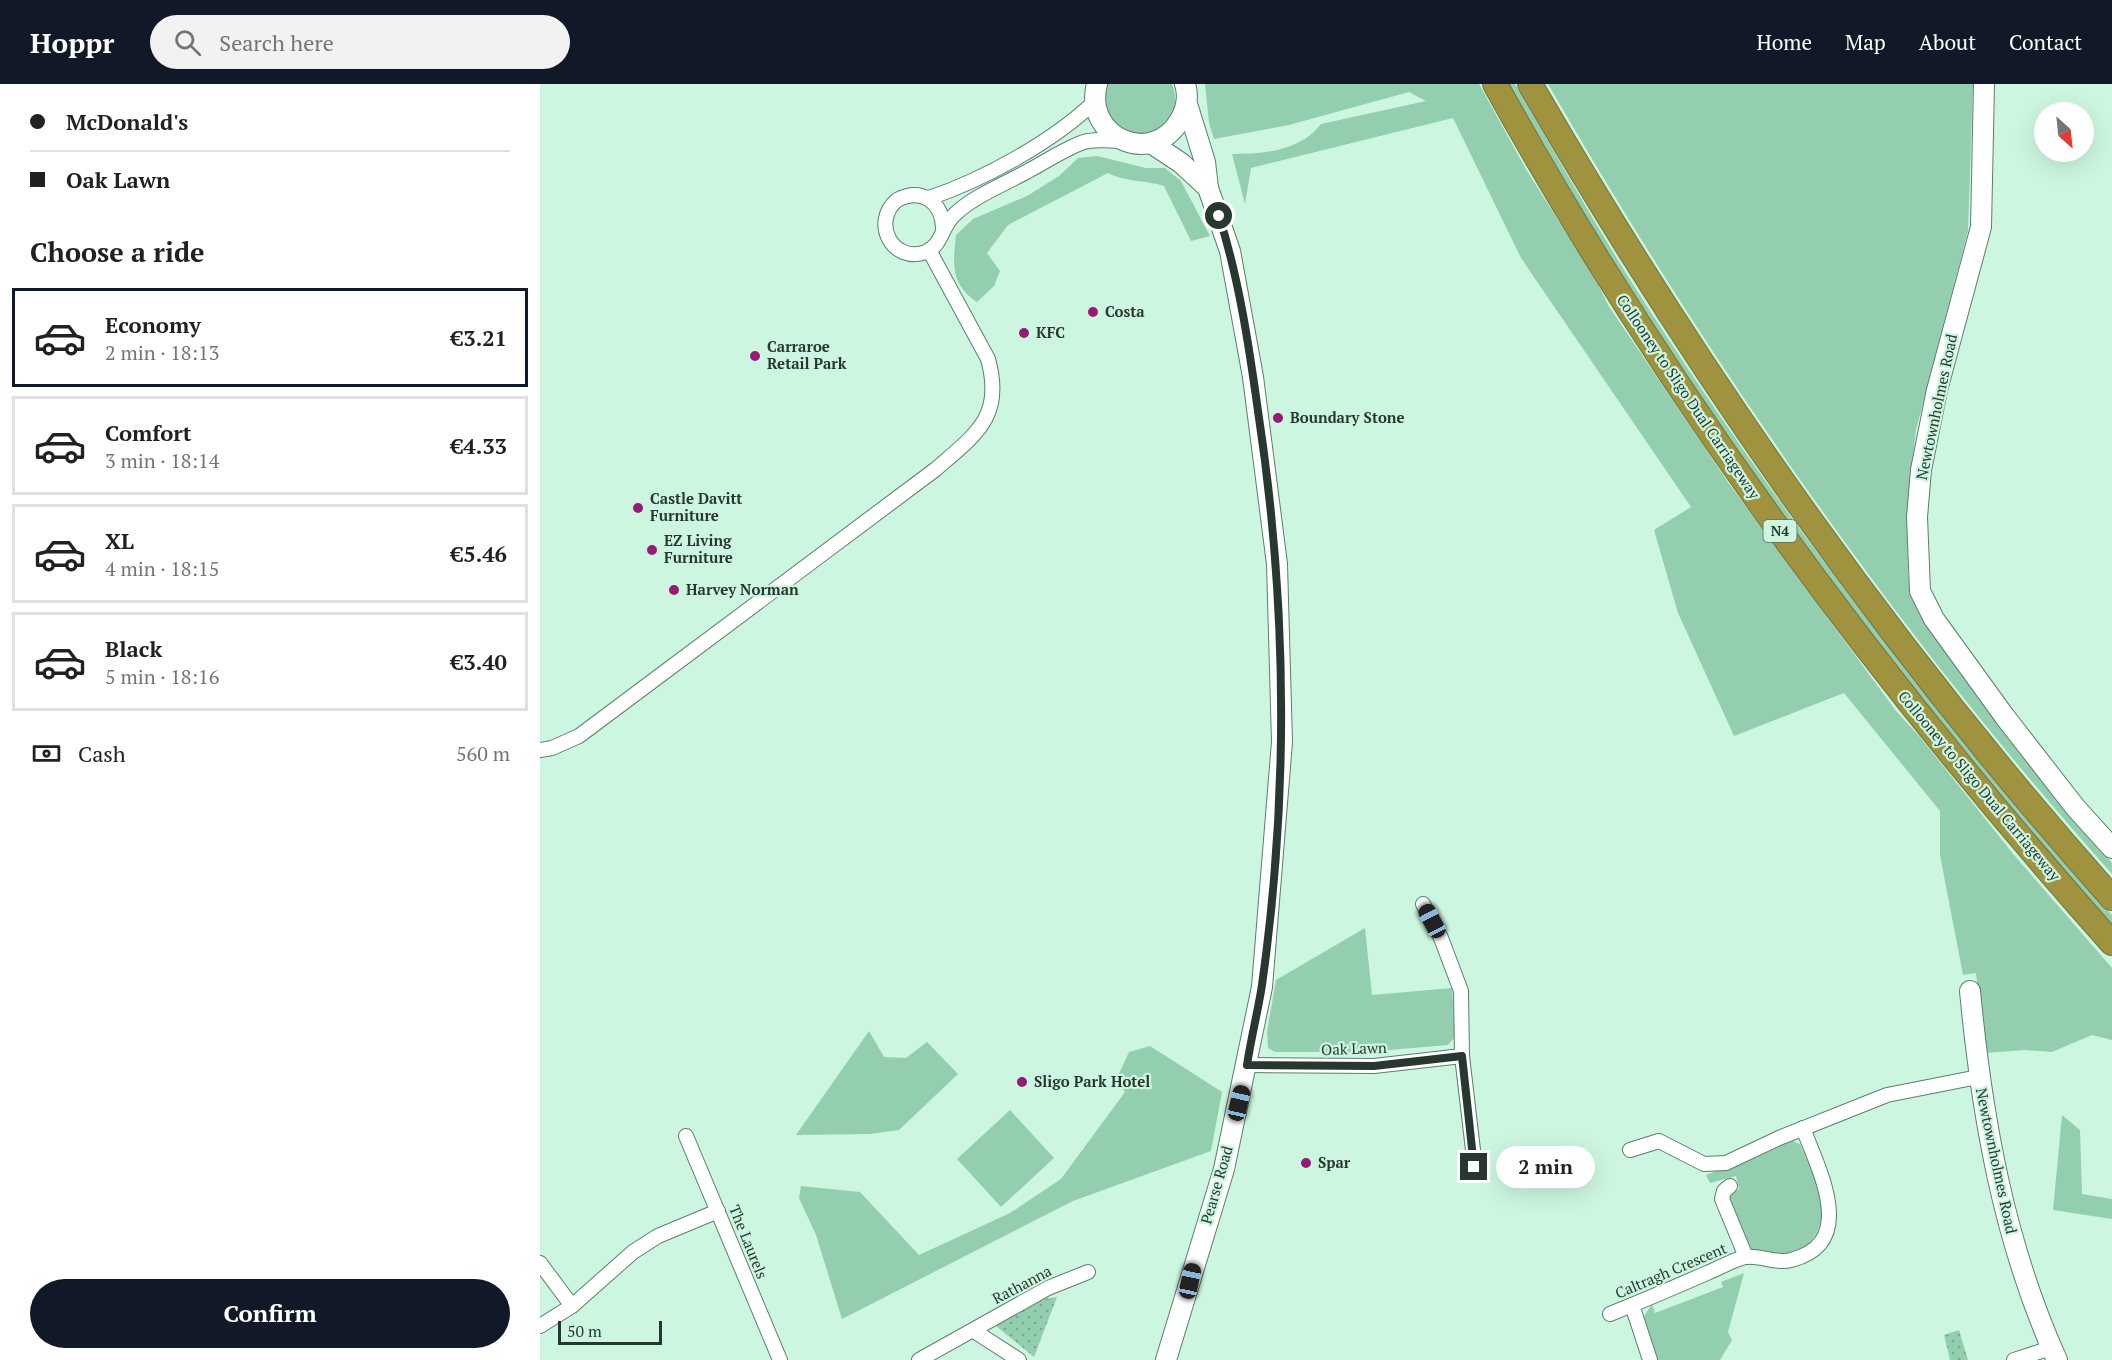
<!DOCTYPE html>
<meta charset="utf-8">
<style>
body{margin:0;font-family:"PT Serif",serif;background:#f2f2f2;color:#202124;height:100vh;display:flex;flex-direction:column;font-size:22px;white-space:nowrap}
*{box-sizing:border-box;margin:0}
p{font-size:20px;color:#757577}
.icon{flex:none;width:33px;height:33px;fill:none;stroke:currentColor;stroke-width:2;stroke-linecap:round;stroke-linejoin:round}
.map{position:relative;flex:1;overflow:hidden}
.sheet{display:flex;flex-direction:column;background:#fff;width:540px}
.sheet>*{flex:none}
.banner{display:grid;align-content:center;height:132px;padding:0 30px;background:#fff}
.needle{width:39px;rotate:153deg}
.tools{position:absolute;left:1494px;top:18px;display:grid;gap:12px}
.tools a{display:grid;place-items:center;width:60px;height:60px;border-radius:50%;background:#fff;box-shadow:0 6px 24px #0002;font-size:30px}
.scale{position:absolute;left:18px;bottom:15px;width:104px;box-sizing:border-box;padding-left:6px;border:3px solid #283830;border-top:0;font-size:16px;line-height:21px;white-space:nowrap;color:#283830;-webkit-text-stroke:4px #cdf6e0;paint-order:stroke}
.end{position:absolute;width:27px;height:27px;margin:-14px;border:8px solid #283830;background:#fff;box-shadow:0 0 0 3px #fff}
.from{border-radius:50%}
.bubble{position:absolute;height:42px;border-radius:21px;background:#fff;box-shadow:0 6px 24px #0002;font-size:20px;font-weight:600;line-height:42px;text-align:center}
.car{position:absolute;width:18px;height:36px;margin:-18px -9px;border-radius:8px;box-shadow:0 0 4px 2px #0007;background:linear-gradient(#222 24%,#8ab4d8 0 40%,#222 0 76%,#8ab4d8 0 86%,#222 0)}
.banner b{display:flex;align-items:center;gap:21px;height:57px;font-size:22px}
.banner b+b{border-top:2px solid #e0e0e0}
.banner i{width:15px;height:15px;background:#202124}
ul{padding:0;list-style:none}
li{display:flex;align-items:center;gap:18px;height:99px;margin:0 12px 9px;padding:0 18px;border:3px solid #e0e0e0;border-radius:0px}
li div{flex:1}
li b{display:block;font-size:22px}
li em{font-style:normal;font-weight:600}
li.active{border-color:#111827}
li>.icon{width:54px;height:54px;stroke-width:1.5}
h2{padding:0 30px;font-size:27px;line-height:72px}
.pay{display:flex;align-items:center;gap:15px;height:66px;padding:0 30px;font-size:22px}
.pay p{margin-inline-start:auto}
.cta{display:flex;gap:12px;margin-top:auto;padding:12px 30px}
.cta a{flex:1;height:69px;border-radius:36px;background:#111827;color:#fff;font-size:24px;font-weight:600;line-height:69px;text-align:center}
header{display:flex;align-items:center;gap:36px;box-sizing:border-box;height:84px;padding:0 30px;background:#111827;color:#fff}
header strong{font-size:28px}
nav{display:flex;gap:33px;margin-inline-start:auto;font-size:21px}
.search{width:420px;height:54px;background:#f2f2f2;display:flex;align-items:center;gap:15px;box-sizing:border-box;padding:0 21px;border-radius:33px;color:#757577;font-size:22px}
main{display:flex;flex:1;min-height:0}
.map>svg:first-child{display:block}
.grass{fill:#93ceaf}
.park{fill:url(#park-dots)}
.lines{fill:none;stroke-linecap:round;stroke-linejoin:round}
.street-casing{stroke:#5a7f6c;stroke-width:16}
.secondary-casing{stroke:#5a7f6c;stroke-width:22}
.highway-casing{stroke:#75733a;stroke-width:26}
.street{stroke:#fff;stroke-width:14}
.secondary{stroke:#fff;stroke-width:20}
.highway{stroke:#9f933f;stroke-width:24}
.route{stroke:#283830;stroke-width:8}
.poi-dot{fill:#961b76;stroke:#cdf6e0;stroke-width:2}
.labels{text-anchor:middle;stroke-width:4.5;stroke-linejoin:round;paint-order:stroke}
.shield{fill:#cdf6e0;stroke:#5a7165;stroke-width:1.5}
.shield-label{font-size:14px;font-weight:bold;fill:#283830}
.poi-label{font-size:15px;font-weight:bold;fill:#283830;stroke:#cdf6e0;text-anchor:start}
.street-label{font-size:15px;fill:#283830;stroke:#cdf6e0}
</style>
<header>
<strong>Hoppr</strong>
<div class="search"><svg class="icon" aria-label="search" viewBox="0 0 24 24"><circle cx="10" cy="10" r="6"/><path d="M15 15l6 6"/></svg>Search here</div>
<nav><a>Home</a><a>Map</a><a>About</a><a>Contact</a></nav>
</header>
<main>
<section class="sheet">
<div class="banner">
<b><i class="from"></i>McDonald's</b>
<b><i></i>Oak Lawn</b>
</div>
<h2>Choose a ride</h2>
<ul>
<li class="active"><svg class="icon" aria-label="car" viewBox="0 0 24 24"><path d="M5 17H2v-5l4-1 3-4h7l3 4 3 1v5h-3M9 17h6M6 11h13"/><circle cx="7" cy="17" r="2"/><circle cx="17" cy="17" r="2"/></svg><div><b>Economy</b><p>2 min · 18:13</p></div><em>€3.21</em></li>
<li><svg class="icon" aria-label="car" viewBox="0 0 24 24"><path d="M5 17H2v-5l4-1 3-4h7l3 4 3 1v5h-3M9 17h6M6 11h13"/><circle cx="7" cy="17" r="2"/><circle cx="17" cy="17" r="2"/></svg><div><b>Comfort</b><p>3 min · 18:14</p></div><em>€4.33</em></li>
<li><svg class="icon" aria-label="car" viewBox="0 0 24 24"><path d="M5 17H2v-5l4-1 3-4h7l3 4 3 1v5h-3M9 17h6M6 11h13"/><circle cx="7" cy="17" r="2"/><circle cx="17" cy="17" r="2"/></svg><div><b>XL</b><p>4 min · 18:15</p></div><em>€5.46</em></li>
<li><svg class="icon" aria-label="car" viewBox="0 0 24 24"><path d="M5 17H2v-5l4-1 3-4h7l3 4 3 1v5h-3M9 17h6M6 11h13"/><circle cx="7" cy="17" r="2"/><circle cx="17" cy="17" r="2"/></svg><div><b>Black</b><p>5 min · 18:16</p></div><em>€3.40</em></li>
</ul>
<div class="pay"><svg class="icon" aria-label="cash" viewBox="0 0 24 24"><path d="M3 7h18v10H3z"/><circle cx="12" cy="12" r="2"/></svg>Cash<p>560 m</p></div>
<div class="cta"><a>Confirm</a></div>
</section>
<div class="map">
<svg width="1572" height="1276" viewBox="0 0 1572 1276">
<defs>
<pattern id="park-dots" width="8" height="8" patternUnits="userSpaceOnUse" patternTransform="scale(1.5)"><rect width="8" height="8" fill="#93ceaf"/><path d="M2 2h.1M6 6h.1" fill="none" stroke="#78a88f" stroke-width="1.8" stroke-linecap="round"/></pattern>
</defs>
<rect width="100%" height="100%" fill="#cdf6e0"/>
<!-- grass -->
<g class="grass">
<path d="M567,0H632C656,66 544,65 567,0Z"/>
<path d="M665,0H939L987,87L1057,198L1068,221L1190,401L1356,627L1379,652L1474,771L1572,884V956L1552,951L1512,968L1484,966L1445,969L1436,889L1423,891L1400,771V727L1304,609L1194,652L1138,529L1114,446L1151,423L981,174L913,34L711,84L705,120L692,70C723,70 761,67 781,40L886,17L869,8L749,41L674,55L669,39Z"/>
<path d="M964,0H975C1020,77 1063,155 1112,230C1249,442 1404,642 1572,831V845L1491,755L1272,478L1065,172Z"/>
<path d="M1008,0H1433L1428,147L1376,346L1367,426L1368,492L1378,525L1400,558L1512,707L1572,779V790C1356,548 1170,280 1008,0Z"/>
<path d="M557,72L606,84H625L641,97L670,152L651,157L624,102C605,96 585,98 568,89L468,141L447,169L460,187L454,202L437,218C410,200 413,180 416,151L433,135L487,112L519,92L538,74Z"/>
<path d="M825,844L832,911L912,904L915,953L908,961L825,968H735L728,964L727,948L736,896Z"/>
<path d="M329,947L344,973L366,974L387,958L418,990L359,1046L330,1050L256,1051Z"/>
<path d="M610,962L682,1008L671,1067L533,1117L302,1235L276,1151L259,1114L261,1102L320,1108L379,1171L470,1129L521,1095L585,1008L576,996L589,968Z"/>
<path d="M470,1026L514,1074L461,1123L417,1075Z"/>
<path d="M1522,1031L1540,1046L1542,1110L1572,1115V1135L1513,1126Z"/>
<path d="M1253,1057L1260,1060C1272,1090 1295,1127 1272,1156C1267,1163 1257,1170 1248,1171C1238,1173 1226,1170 1215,1169C1202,1155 1190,1132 1190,1112L1199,1105L1196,1092L1170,1099L1166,1091Z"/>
<path d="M1204,1189L1188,1248L1192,1256L1180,1276H1116L1103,1234L1112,1220L1115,1229L1183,1203L1181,1198Z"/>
</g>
<!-- park -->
<g class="park">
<path d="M517,1213L494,1273L456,1242L503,1215Z"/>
<path d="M1419,1246L1428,1276H1410L1404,1251Z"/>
</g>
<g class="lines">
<!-- street casing -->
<g class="street-casing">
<g id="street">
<path d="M389,114C443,96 514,57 554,18"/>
<path d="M403,144C402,118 382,103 357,116C331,138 352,180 386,168C401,162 402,143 413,132C433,112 463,101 488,87C505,78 523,66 541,59C552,54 570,57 582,57"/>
<path d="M0,666L12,664L39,652L396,385C436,350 464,333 448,275L389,166"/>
<path d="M883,820L901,854L921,907L922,972L935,1083"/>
<path d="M707,981L834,982L922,972"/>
<path d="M146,1052L240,1276"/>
<path d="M1090,1066L1119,1057L1164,1080L1186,1079L1239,1054L1347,1011L1438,993"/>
<path d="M1190,1102L1184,1107L1182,1115L1206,1173"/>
<path d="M0,1179L32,1222"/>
<path d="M1092,1221L1110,1276"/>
<path d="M1070,1230C1102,1217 1135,1203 1167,1189C1179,1184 1193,1176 1205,1173C1220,1171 1236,1180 1251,1176C1319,1159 1278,1085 1263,1044"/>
<path d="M0,1242L32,1222L93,1168L118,1152L178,1127"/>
<path d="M434,1247L479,1276"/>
<path d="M379,1276L508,1204L548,1188"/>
<path d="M1474,1276L1511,1264"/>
</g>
</g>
<!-- secondary casing -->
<g class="secondary-casing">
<g id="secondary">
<path d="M557,0C543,53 612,84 640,36C647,24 649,13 645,0"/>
<path d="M1444,0L1441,143L1397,306L1381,386L1377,433L1380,507L1394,535L1465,633L1535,723L1572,764"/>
<path d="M611,59L641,79L668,104"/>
<path d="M1430,907C1442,1034 1464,1159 1517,1276"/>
<path d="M626,1276L684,1085L722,903L742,658L737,480L713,293L690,167L668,104L665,78L647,20"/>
</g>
</g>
<!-- highway casing -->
<g class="highway-casing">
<g id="highway">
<path d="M955,0C1126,310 1337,595 1572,859"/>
<path d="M990,0C1158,291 1348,563 1572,814"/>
</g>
</g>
<!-- street -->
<use href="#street" class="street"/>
<!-- secondary -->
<use href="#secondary" class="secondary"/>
<!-- highway -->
<use href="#highway" class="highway"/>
</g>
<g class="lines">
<!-- route -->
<path class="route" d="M679,132C699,195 709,262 718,327C747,517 749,710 722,901C718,927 711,954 707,981L834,982L922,972L934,1083"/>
</g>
<!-- markers -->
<g class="poi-dot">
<circle cx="553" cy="228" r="6"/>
<circle cx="484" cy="249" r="6"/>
<circle cx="215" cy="272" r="6"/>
<circle cx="738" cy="334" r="6"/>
<circle cx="98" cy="424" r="6"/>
<circle cx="112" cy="466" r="6"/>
<circle cx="134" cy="506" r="6"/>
<circle cx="482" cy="998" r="6"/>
<circle cx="766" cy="1079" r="6"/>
</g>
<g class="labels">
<!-- shield labels -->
<rect class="shield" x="1223.5" y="436" width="33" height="22" rx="4.5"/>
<g class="shield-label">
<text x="1240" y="452">N4</text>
</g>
<!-- poi labels -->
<g class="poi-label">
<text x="565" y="233">Costa</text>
<text x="496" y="254">KFC</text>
<text x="227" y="268">Carraroe<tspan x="227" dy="17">Retail Park</tspan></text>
<text x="750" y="339">Boundary Stone</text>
<text x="110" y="420">Castle Davitt<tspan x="110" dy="17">Furniture</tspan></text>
<text x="124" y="462">EZ Living<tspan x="124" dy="17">Furniture</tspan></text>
<text x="146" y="511">Harvey Norman</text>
<text x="494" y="1003">Sligo Park Hotel</text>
<text x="778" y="1084">Spar</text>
</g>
<!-- street labels -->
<g class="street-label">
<text transform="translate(1148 313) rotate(56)" y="5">Collooney to Sligo Dual Carriageway</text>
<text transform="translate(1397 323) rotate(-78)" y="5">Newtownholmes Road</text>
<text transform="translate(1439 702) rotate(50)" y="5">Collooney to Sligo Dual Carriageway</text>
<text transform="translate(814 965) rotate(-2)" y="5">Oak Lawn</text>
<text transform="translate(1456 1077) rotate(78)" y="5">Newtownholmes Road</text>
<text transform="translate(677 1101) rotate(-74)" y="5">Pearse Road</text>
<text transform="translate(208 1158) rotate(68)" y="5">The Laurels</text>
<text transform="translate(1131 1187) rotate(-23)" y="5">Caltragh Crescent</text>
<text transform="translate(482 1201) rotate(-28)" y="5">Rathanna</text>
</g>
</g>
</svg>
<div class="tools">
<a><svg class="needle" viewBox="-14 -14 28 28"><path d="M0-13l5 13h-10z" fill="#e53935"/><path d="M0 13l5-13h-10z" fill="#757577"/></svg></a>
</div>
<div class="scale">50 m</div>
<i class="end from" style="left:679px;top:132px"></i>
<i class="end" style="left:934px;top:1083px"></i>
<div class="bubble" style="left:956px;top:1062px;width:99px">2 min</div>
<i class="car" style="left:892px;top:837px;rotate:332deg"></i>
<i class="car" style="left:699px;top:1019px;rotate:13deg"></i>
<i class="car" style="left:650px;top:1197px;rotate:12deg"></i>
</div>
</main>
